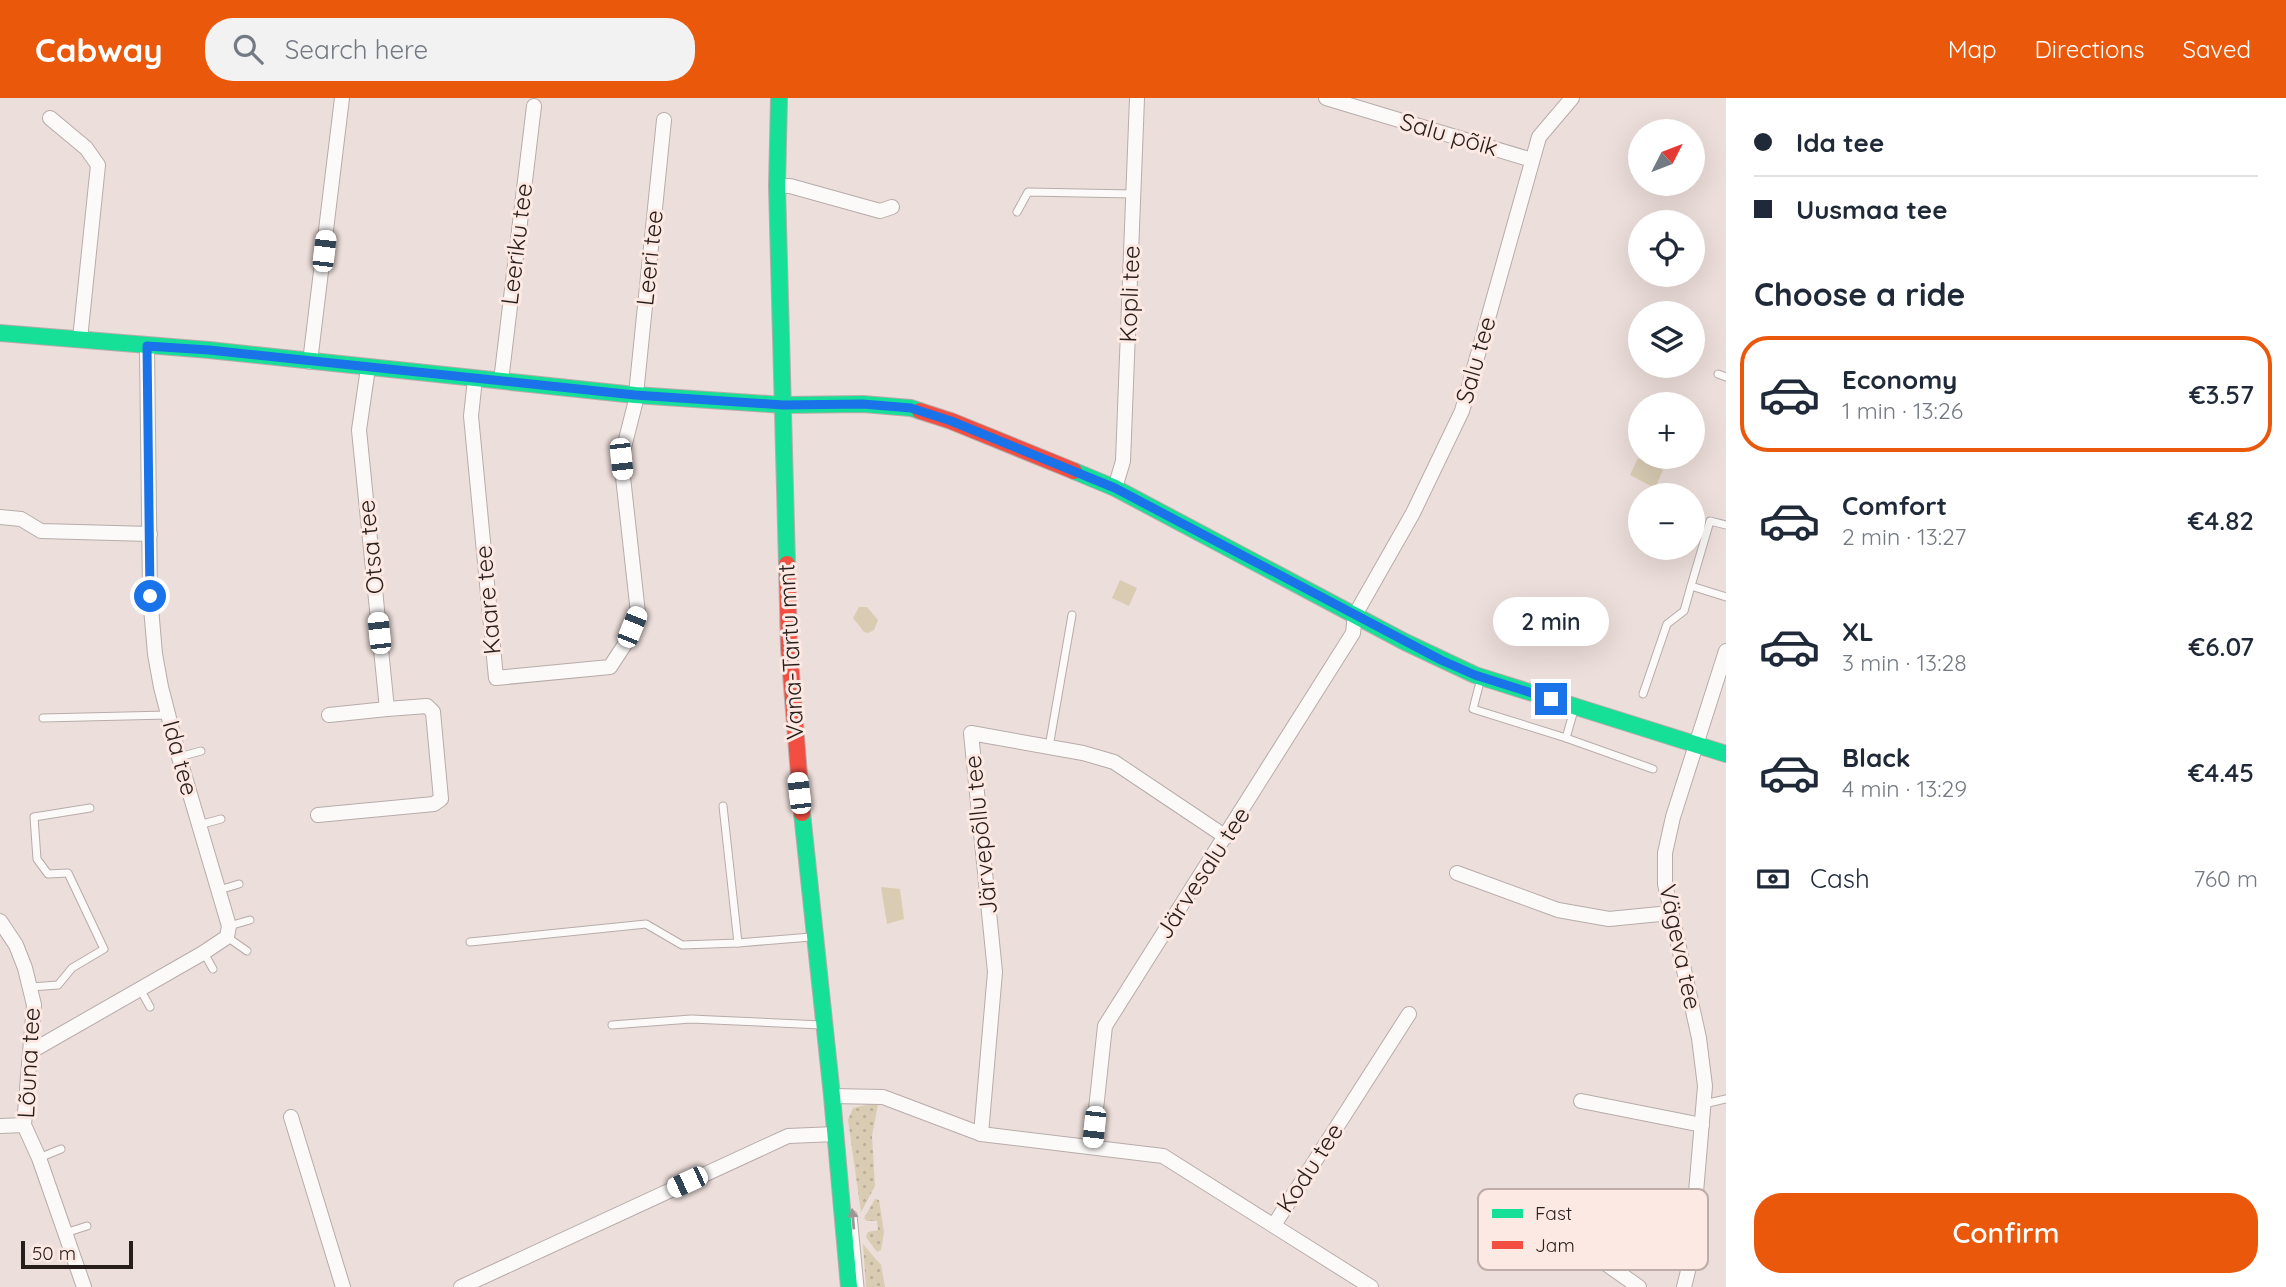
<!DOCTYPE html>
<meta charset="utf-8">
<style>
body{margin:0;font-family:Quicksand,sans-serif;background:#f2f2f3;color:#1f2937;height:100vh;display:flex;flex-direction:column;font-size:26px;white-space:nowrap}
*{box-sizing:border-box;margin:0}
p{font-size:23px;color:#747a83}
.icon{flex:none;width:38px;height:38px;fill:none;stroke:currentColor;stroke-width:2;stroke-linecap:round;stroke-linejoin:round}
.map{position:relative;flex:1;overflow:hidden}
.panel{display:flex;flex-direction:column;background:#fff;width:560px}
.panel>*{flex:none}
.banner{display:grid;align-content:center;height:154px;padding:0 28px;background:#fff}
.needle{width:46px;rotate:48deg}
.fabs{position:absolute;left:1628px;top:21px;display:grid;gap:14px}
.fabs a{display:grid;place-items:center;width:77px;height:77px;border-radius:50%;background:#fff;box-shadow:0 7px 28px #0002;font-size:35px}
.scale{position:absolute;left:21px;bottom:18px;width:112px;box-sizing:border-box;padding-left:7px;border:4px solid #271e1b;border-top:0;font-size:19px;line-height:24px;white-space:nowrap;color:#271e1b;-webkit-text-stroke:5px #fde9e3;paint-order:stroke}
.end{position:absolute;width:32px;height:32px;margin:-16px;border:9px solid #1a73e8;background:#fff;box-shadow:0 0 0 4px #fff}
.from{border-radius:50%}
.bubble{position:absolute;height:49px;border-radius:24px;background:#fff;box-shadow:0 7px 28px #0002;font-size:23px;font-weight:600;line-height:49px;text-align:center}
.car{position:absolute;width:21px;height:42px;margin:-21px -10px;border-radius:9px;box-shadow:0 0 5px 2px #0007;background:linear-gradient(#fff 24%,#345 0 40%,#fff 0 76%,#345 0 86%,#fff 0)}
.banner b{display:flex;align-items:center;gap:24px;height:66px;font-size:26px}
.banner b+b{border-top:2px solid #e0e1e3}
.banner i{width:18px;height:18px;background:#1f2937}
ul{padding:0;list-style:none}
li{display:flex;align-items:center;gap:21px;height:116px;margin:0 14px 10px;padding:0 14px;border:4px solid transparent;border-radius:28px}
li div{flex:1}
li b{display:block;font-size:26px}
li em{font-style:normal;font-weight:600}
li.selected{border-color:#ea580c}
li>.icon{width:63px;height:63px;stroke-width:1.5}
h2{padding:0 28px;font-size:32px;line-height:84px}
.pay{display:flex;align-items:center;gap:18px;height:77px;padding:0 28px;font-size:26px}
.pay p{margin-inline-start:auto}
.button{display:flex;gap:14px;margin-top:auto;padding:14px 28px}
.button a{flex:1;height:80px;border-radius:28px;background:#ea580c;color:#fff;font-size:28px;font-weight:600;line-height:80px;text-align:center}
header{display:flex;align-items:center;gap:42px;box-sizing:border-box;height:98px;padding:0 35px;background:#ea580c;color:#fff}
header strong{font-size:33px}
nav{display:flex;gap:38px;margin-inline-start:auto;font-size:24px}
.search{width:490px;height:63px;background:#f2f2f3;display:flex;align-items:center;gap:18px;box-sizing:border-box;padding:0 24px;border-radius:28px;color:#747a83;font-size:26px}
main{display:flex;flex:1;min-height:0}
.map>svg:first-child{display:block}
.grass{fill:url(#grass-dots)}
.green{fill:#d9ccb3}
.lines{fill:none;stroke-linecap:round;stroke-linejoin:round}
.lane-casing{stroke:#b7acaa;stroke-width:9}
.street-casing{stroke:#b7acaa;stroke-width:16}
.fast-casing{stroke:#b7acaa;stroke-width:18}
.jam-casing{stroke:#b7acaa;stroke-width:18}
.lane{stroke:#fcfaf9;stroke-width:7}
.street{stroke:#fcfaf9;stroke-width:14}
.fast{stroke:#16e098;stroke-width:16}
.jam{stroke:#f24e42;stroke-width:16}
.oneway{fill:#9c9795}
.route{stroke:#1a73e8;stroke-width:9}
.labels{text-anchor:middle;stroke-width:6;stroke-linejoin:round;paint-order:stroke}
.street-label{font-size:24px;fill:#271e1b;stroke:#fde9e3}
.key{fill:#fde9e3;stroke:#bdaca7;stroke-width:2}
.key-label{font-size:19px;fill:#271e1b}
</style>
<header>
<strong>Cabway</strong>
<div class="search"><svg class="icon" aria-label="search" viewBox="0 0 24 24"><circle cx="10" cy="10" r="6"/><path d="M15 15l6 6"/></svg>Search here</div>
<nav><a>Map</a><a>Directions</a><a>Saved</a></nav>
</header>
<main>
<div class="map">
<svg width="1726" height="1189" viewBox="0 0 1726 1189">
<defs>
<pattern id="grass-dots" width="8" height="8" patternUnits="userSpaceOnUse" patternTransform="scale(1.75)"><rect width="8" height="8" fill="#d9ccb3"/><path d="M2 2h.1M6 6h.1" fill="none" stroke="#baaf99" stroke-width="1.8" stroke-linecap="round"/></pattern>
</defs>
<rect width="100%" height="100%" fill="#ecdeda"/>
<!-- grass -->
<g class="grass">
<path d="M869,1006H878L872,1038L875,1088L861,1114L848,1022L853,1010Z"/>
<path d="M875,1101L879,1102L884,1134L881,1152L877,1154L866,1139L868,1134L878,1132L877,1123H867L864,1120Z"/>
<path d="M863,1146L881,1167L885,1189H866Z"/>
</g>
<!-- green -->
<g class="green">
<path d="M1638,360L1663,372L1655,390L1630,377Z"/>
<path d="M1120,482L1137,490L1129,508L1112,500Z"/>
<path d="M859,509H867L878,522L874,532L868,535L864,534L853,520Z"/>
<path d="M881,789L900,791L904,821L887,826Z"/>
</g>
<g class="lines">
<!-- lane casing -->
<g class="lane-casing">
<g id="lane">
<path d="M1017,114L1028,94L1133,96"/>
<path d="M1718,276L1726,279"/>
<path d="M1726,427L1710,423L1691,488L1726,499"/>
<path d="M1481,580L1473,611L1566,640"/>
<path d="M1643,596L1667,526L1684,513L1691,488"/>
<path d="M1574,612L1566,640L1653,671"/>
<path d="M43,620L167,617"/>
<path d="M1049,649L1072,517"/>
<path d="M179,659L201,653"/>
<path d="M723,708L738,845"/>
<path d="M199,727L221,721"/>
<path d="M219,792L239,786"/>
<path d="M229,828L250,822"/>
<path d="M227,839L247,853"/>
<path d="M470,844L646,826L682,847L738,845L811,839"/>
<path d="M204,855L213,871"/>
<path d="M31,889L58,887L72,870L104,851L68,775L48,776L37,761L34,719L90,710"/>
<path d="M140,891L150,909"/>
<path d="M612,927L691,921L821,927"/>
<path d="M1704,1006L1726,1001"/>
<path d="M39,1060L61,1051"/>
<path d="M853,1117L860,1189"/>
<path d="M65,1135L87,1128"/>
</g>
</g>
<!-- street casing -->
<g class="street-casing">
<g id="street">
<path d="M1326,0L1532,62"/>
<path d="M50,20L86,50L98,67L80,241"/>
<path d="M777,88H790L880,113L892,109"/>
<path d="M310,264L342,0"/>
<path d="M475,281L471,318L496,580L610,569L627,543L638,515L621,361L635,306L664,22"/>
<path d="M501,283L534,8"/>
<path d="M1115,390L1123,363L1137,0"/>
<path d="M0,419L21,421L41,433L150,436"/>
<path d="M329,617L387,611L359,332L368,270"/>
<path d="M318,717L434,706L441,701L433,614L427,608L387,611"/>
<path d="M1457,775L1558,812L1609,821L1670,815"/>
<path d="M0,823L16,847L25,870L34,907L24,1027L39,1060L84,1189"/>
<path d="M30,954L203,855L227,839L229,828L179,659L161,589L155,556L150,498L147,249"/>
<path d="M832,998L883,999L981,1036L1163,1058L1371,1189"/>
<path d="M1581,1003L1702,1027"/>
<path d="M291,1019L343,1189"/>
<path d="M0,1028L24,1027"/>
<path d="M981,1036L995,874L971,635L1083,655L1114,664L1226,739"/>
<path d="M1092,1048L1105,928L1353,535L1355,517L1413,415L1462,313L1539,39L1572,0"/>
<path d="M1535,1116L1639,1189"/>
<path d="M1274,1127L1409,916"/>
<path d="M461,1189L788,1038L836,1036"/>
<path d="M1684,1189L1690,1165L1705,988L1699,940L1665,786V755L1673,719L1726,553"/>
</g>
</g>
<!-- fast casing -->
<g class="fast-casing">
<g id="fast">
<path d="M779,0L777,88L787,466"/>
<path d="M0,235L209,252L635,297L783,307L863,306L911,310L920,313"/>
<path d="M1074,373L1115,390L1405,544L1475,577L1726,656"/>
<path d="M802,715L832,998L849,1189"/>
</g>
</g>
<!-- jam casing -->
<g class="jam-casing">
<g id="jam">
<path d="M920,313L951,323L1074,373"/>
<path d="M787,466L789,550L802,715"/>
</g>
</g>
<!-- lane -->
<use href="#lane" class="lane"/>
<!-- street -->
<use href="#street" class="street"/>
<!-- fast -->
<use href="#fast" class="fast"/>
<!-- jam -->
<use href="#jam" class="jam"/>
</g>
<!-- one-way arrows -->
<defs><path id="oneway-solid" d="M-6-.8H1V-3.2L6.5 0L1 3.2V.8H-6Z" transform="scale(1.75)"/></defs>
<use class="oneway" href="#oneway-solid" transform="translate(853 1121) rotate(-95)"/>
<g class="lines">
<!-- route -->
<path class="route" d="M150,498L147,248L209,252L635,297L783,307L863,306L911,310L951,323L1115,390L1441,562L1475,577L1551,601"/>
</g>
<g class="labels">
<!-- street labels -->
<g class="street-label">
<text transform="translate(1449 37) rotate(16)" y="8">Salu põik</text>
<text transform="translate(517 146) rotate(-83)" y="8">Leeriku tee</text>
<text transform="translate(650 160) rotate(-84)" y="8">Leeri tee</text>
<text transform="translate(1130 196) rotate(-88)" y="8">Kopli tee</text>
<text transform="translate(1476 262) rotate(-74)" y="8">Salu tee</text>
<text transform="translate(371 449) rotate(-96)" y="8">Otsa tee</text>
<text transform="translate(488 502) rotate(-95)" y="8">Kaare tee</text>
<text transform="translate(791 554) rotate(-93)" y="8">Vana-Tartu mnt</text>
<text transform="translate(180 660) rotate(75)" y="8">Ida tee</text>
<text transform="translate(981 737) rotate(-96)" y="8">Järvepõllu tee</text>
<text transform="translate(1203 775) rotate(-57)" y="8">Järvesalu tee</text>
<text transform="translate(1680 849) rotate(78)" y="8">Vägeva tee</text>
<text transform="translate(29 965) rotate(-87)" y="8">Lõuna tee</text>
<text transform="translate(1310 1070) rotate(-57)" y="8">Kodu tee</text>
</g>
</g>
<!-- legend -->
<rect x="1478" y="1091" width="230" height="81" rx="10" class="key"/>
<rect x="1492" y="1111" width="31" height="9" fill="#16e098"/>
<rect x="1492" y="1143" width="31" height="8" fill="#f24e42"/>
<g class="key-label">
<text x="1535" y="1122">Fast</text>
<text x="1535" y="1154">Jam</text>
</g>
</svg>
<div class="fabs">
<a><svg class="needle" viewBox="-14 -14 28 28"><path d="M0-13l5 13h-10z" fill="#e53935"/><path d="M0 13l5-13h-10z" fill="#747a83"/></svg></a>
<a><svg class="icon" aria-label="locate" viewBox="0 0 24 24"><circle cx="12" cy="12" r="6"/><path d="M12 2v4M12 18v4M2 12h4M18 12h4"/></svg></a>
<a><svg class="icon" aria-label="layers" viewBox="0 0 24 24"><path d="M12 4l9 5-9 5-9-5zM3 14l9 5 9-5"/></svg></a>
<a>+</a>
<a>−</a>
</div>
<div class="scale">50 m</div>
<i class="end from" style="left:150px;top:498px"></i>
<i class="end" style="left:1551px;top:601px"></i>
<div class="bubble" style="left:1493px;top:499px;width:116px">2 min</div>
<i class="car" style="left:324px;top:153px;rotate:7deg"></i>
<i class="car" style="left:621px;top:361px;rotate:174deg"></i>
<i class="car" style="left:632px;top:529px;rotate:22deg"></i>
<i class="car" style="left:379px;top:535px;rotate:354deg"></i>
<i class="car" style="left:799px;top:695px;rotate:353deg"></i>
<i class="car" style="left:1094px;top:1029px;rotate:186deg"></i>
<i class="car" style="left:687px;top:1084px;rotate:245deg"></i>
</div>
<section class="panel">
<div class="banner">
<b><i class="from"></i>Ida tee</b>
<b><i></i>Uusmaa tee</b>
</div>
<h2>Choose a ride</h2>
<ul>
<li class="selected"><svg class="icon" aria-label="car" viewBox="0 0 24 24"><path d="M5 17H2v-5l4-1 3-4h7l3 4 3 1v5h-3M9 17h6M6 11h13"/><circle cx="7" cy="17" r="2"/><circle cx="17" cy="17" r="2"/></svg><div><b>Economy</b><p>1 min · 13:26</p></div><em>€3.57</em></li>
<li><svg class="icon" aria-label="car" viewBox="0 0 24 24"><path d="M5 17H2v-5l4-1 3-4h7l3 4 3 1v5h-3M9 17h6M6 11h13"/><circle cx="7" cy="17" r="2"/><circle cx="17" cy="17" r="2"/></svg><div><b>Comfort</b><p>2 min · 13:27</p></div><em>€4.82</em></li>
<li><svg class="icon" aria-label="car" viewBox="0 0 24 24"><path d="M5 17H2v-5l4-1 3-4h7l3 4 3 1v5h-3M9 17h6M6 11h13"/><circle cx="7" cy="17" r="2"/><circle cx="17" cy="17" r="2"/></svg><div><b>XL</b><p>3 min · 13:28</p></div><em>€6.07</em></li>
<li><svg class="icon" aria-label="car" viewBox="0 0 24 24"><path d="M5 17H2v-5l4-1 3-4h7l3 4 3 1v5h-3M9 17h6M6 11h13"/><circle cx="7" cy="17" r="2"/><circle cx="17" cy="17" r="2"/></svg><div><b>Black</b><p>4 min · 13:29</p></div><em>€4.45</em></li>
</ul>
<div class="pay"><svg class="icon" aria-label="cash" viewBox="0 0 24 24"><path d="M3 7h18v10H3z"/><circle cx="12" cy="12" r="2"/></svg>Cash<p>760 m</p></div>
<div class="button"><a>Confirm</a></div>
</section>
</main>
